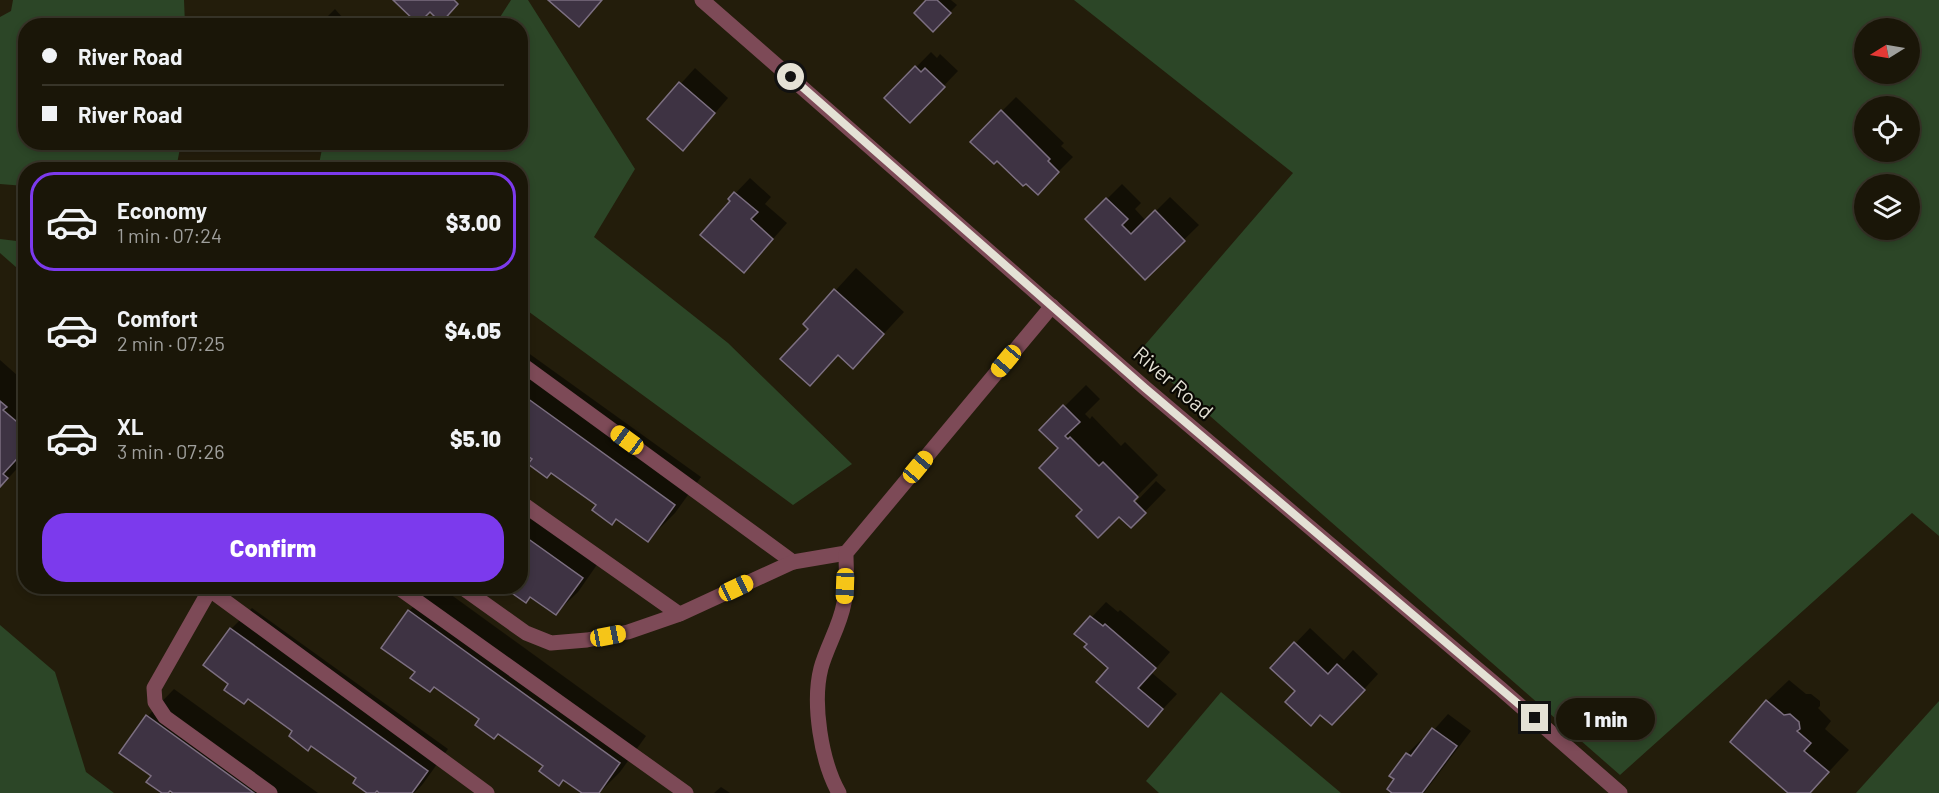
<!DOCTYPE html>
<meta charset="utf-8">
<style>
body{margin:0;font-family:Barlow,sans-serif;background:#272316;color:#f1f3f6;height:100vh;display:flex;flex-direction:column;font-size:22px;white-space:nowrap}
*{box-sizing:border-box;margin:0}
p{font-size:20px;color:#9f9f9c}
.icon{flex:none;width:33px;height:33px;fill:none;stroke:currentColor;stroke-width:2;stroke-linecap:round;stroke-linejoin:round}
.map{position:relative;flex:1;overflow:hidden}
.details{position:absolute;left:18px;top:162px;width:510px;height:432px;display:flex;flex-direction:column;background:#1a1608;border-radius:24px;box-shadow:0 3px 9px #0003,0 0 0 2px #383529}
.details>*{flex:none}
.top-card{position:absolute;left:18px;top:18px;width:510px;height:132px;border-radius:24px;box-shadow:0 3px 9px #0003,0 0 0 2px #383529;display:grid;align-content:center;height:132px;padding:0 24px;background:#1a1608}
.needle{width:39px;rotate:259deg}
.tools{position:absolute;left:1854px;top:18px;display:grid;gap:12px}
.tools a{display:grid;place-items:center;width:66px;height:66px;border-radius:50%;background:#1a1608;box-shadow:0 3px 9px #0003,0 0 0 2px #383529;font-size:30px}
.end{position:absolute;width:27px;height:27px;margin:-14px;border:8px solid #e4e1d5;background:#111;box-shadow:0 0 0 3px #111}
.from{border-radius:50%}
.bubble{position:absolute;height:42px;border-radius:21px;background:#1a1608;box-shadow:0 3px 9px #0003,0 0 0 2px #383529;font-size:20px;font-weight:800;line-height:42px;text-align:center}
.car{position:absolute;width:18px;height:36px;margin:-18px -9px;border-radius:8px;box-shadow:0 0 4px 2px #0007;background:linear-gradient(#f5c518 24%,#345 0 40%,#f5c518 0 76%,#345 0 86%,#f5c518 0)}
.top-card b{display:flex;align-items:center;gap:21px;height:57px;font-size:22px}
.top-card b+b{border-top:2px solid #383529}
.top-card i{width:15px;height:15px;background:#f1f3f6}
ul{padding:10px 0 0;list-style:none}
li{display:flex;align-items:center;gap:18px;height:99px;margin:0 12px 9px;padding:0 12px;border:3px solid transparent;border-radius:24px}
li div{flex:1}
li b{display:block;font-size:22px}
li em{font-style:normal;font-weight:800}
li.current{border-color:#7c3aed}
li>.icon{width:54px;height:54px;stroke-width:1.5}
.button{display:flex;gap:12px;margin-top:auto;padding:12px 24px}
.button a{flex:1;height:69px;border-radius:24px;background:#7c3aed;color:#fff;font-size:24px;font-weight:800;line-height:69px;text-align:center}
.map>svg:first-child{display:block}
.green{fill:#2c4627;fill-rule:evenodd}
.shadow{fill:#0007}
.building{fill:#3e3343;stroke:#7c6f81;stroke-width:1.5}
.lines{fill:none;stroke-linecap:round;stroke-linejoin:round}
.service{stroke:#7d4a57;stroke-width:15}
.tertiary{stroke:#7d4a57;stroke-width:15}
.route{stroke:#e4e1d5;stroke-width:8}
.labels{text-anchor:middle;stroke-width:4.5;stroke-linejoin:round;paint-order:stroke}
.street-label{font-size:21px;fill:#e4e1d5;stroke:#0a0803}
</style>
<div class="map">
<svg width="1939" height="793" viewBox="0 0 1939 793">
<rect width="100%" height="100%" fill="#231d0b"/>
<!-- green -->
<g class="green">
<path d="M13,0H184L185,25L26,26V142L181,143L176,169L26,170L25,186L0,184V17L11,11Z"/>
<path d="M511,0H528L635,169L594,237L728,343L852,464L793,505L521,306L520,170L318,169L322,149L340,143L520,142V26L495,25Z"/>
<path d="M1074,0H1939V536L1912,513L1620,775L1138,353L1293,173ZM1910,28V74H1864V28ZM1864,106H1910V152H1864ZM1864,184H1910V230H1864Z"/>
<path d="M0,239L25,242V275L0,253Z"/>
<path d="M0,625L55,672L86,772L114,793H0Z"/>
<path d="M1221,692L1341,793H1159L1146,781Z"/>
<path d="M1939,701V793H1856Z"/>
</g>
<!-- shadow -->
<g class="shadow">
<path d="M928,0H951L957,5L933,30Z"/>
<path d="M335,9L350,26H318Z"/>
<path d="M931,52L937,58L940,54L958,71L910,121L886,98Z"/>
<path d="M695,68L728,98L697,134L649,119Z"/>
<path d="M1016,97L1064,143L1061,146L1073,157L1052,178L1002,111Z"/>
<path d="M750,178L771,197L765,204L787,223L758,256L730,199Z"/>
<path d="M1122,184L1141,203L1135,209L1146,221L1170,197L1199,225L1145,278L1087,219Z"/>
<path d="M856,268L904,312L853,367L839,354L810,384V329L805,324Z"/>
<path d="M520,347L701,477L675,513L648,540L520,449Z"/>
<path d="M0,360L26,383L23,388L26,390V450L23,452L26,454V459L0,487Z"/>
<path d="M1086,385L1100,399L1085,414L1090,419L1092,416L1121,446L1125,442L1158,475L1132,501L1134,504L1156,481L1166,490L1131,526L1119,515L1084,510L1060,448L1041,430Z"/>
<path d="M520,496L603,556L578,592L556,613L531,596L526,601L520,586Z"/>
<path d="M434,586H439L646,736L620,772L599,793H584L417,672L409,611Z"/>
<path d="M1106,602L1118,612L1120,610L1170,652L1152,673L1177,694L1148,725L1110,668L1076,634Z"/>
<path d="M252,608L448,749L422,785L414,793H382L378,790L375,793H369L358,778L230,684L231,629Z"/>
<path d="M1310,628L1344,660L1353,650L1378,674L1346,709L1297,691L1272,668Z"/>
<path d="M1789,680L1806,694H1811L1820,701V706L1818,708L1831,721L1825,729L1849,750L1809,793H1791L1732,742L1767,701Z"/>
<path d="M174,689L318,793H176L171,789L165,793L153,775L148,716Z"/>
<path d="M1448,714L1471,731L1424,793H1394L1407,754L1422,739L1424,741Z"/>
<path d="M721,787L730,793H714Z"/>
</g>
<!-- building -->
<g class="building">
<path d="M393,0H454L458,4L441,23L430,12L418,24Z"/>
<path d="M548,0H602L579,27Z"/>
<path d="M926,0H937L951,13L933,32L914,13Z"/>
<path d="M915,66L921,72L925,68L945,87L910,123L884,98Z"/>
<path d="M679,82L715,113L683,151L647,119Z"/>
<path d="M1001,110L1050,159L1048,161L1059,172L1038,195L1026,184L1023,186L997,161L994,164L970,142Z"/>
<path d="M734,192L758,212L751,219L773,239L744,273L700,235L730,201L728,199Z"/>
<path d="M1106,198L1128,219L1122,225L1131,234L1155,210L1185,241L1145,280L1085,219Z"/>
<path d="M834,289L884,334L853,369L838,355L810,386L780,359L808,329L803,324Z"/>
<path d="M520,393L675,505L648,542L616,519L612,525L592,510L596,505L551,473L547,478L528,464L532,459L520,451Z"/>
<path d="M0,401L7,407L3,410L16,421L20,416L26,415V449L3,474L8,478L0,487Z"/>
<path d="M1063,405L1080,422L1065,436L1068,439L1070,437L1099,466L1103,462L1138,497L1134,501L1146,513L1131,528L1119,517L1098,538L1076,516L1082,510L1039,468L1058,448L1039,430Z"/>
<path d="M520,533L583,578L556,615L530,597L526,603L506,589L508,586H520Z"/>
<path d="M408,610L620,763L599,793H582L563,780L559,786L539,771L543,766L498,734L494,739L475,725L479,719L434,687L430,692L410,678L415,672L381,648Z"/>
<path d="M1090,616L1103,626L1105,624L1156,668L1138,688L1163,709L1148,727L1096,682L1108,668L1084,647L1087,644L1074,634Z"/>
<path d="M230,628L428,771L412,793H379L377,791L375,793H367L353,783L356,778L311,746L308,751L289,736L292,731L248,699L244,704L224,690L228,684L203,665Z"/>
<path d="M1294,642L1328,674L1337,664L1365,690L1332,725L1320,715L1311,726L1285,702L1295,691L1270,668Z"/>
<path d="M1766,700L1784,715L1790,714L1799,722L1800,729L1797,731L1811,743L1804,751L1829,772L1810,793H1788L1730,742Z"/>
<path d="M146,715L254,793H173L170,791L168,793H162L146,782L151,776L119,753Z"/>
<path d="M1432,728L1457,746L1422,793H1392L1387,789L1394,779L1389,776L1406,753L1411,756Z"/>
</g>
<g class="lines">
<!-- service -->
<g class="service">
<path d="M520,363L793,562"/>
<path d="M520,502L679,614"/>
<path d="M212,586L154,688L155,702L165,717L270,793"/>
<path d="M396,586L686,793"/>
<path d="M460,586L526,633L551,643L587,640L628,632L680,614L793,562L846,553"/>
<path d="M210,590L487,793"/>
<path d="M839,793C821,761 812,703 821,668C827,646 840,626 844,603C848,588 846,569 846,553L1052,306"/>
</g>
<!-- tertiary -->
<path class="tertiary" d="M702,0L1145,388L1501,689L1620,793"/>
</g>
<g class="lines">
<!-- route -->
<path class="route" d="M791,77L1145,388L1535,718"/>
</g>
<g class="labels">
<!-- street labels -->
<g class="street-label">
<text transform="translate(1173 383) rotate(41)" y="7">River Road</text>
</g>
</g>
</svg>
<div class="tools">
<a><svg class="needle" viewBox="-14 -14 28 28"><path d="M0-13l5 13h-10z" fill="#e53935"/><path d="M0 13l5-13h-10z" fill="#9f9f9c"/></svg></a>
<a><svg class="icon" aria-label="locate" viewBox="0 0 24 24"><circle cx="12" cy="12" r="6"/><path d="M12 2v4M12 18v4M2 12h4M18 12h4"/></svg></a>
<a><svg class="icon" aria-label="layers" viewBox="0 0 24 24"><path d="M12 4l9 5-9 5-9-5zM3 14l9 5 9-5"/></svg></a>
</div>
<i class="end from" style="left:791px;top:77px"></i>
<i class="end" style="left:1535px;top:718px"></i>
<div class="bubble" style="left:1556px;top:698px;width:99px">1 min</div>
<i class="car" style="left:1006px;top:361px;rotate:220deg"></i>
<i class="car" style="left:627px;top:440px;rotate:306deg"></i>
<i class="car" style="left:918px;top:467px;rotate:40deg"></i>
<i class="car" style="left:845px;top:586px;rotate:182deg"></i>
<i class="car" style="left:736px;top:588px;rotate:65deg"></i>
<i class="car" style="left:608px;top:636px;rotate:79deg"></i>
<div class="top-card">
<b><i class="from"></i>River Road</b>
<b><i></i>River Road</b>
</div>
<section class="details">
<ul>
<li class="current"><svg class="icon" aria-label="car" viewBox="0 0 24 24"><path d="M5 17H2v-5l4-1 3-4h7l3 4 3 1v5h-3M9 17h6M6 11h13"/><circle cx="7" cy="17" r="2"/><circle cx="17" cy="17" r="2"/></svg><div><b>Economy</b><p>1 min · 07:24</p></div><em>$3.00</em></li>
<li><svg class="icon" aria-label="car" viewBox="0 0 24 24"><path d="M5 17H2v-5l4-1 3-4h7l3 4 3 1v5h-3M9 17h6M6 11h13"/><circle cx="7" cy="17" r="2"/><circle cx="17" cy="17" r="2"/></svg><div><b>Comfort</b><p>2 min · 07:25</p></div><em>$4.05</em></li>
<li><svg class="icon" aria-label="car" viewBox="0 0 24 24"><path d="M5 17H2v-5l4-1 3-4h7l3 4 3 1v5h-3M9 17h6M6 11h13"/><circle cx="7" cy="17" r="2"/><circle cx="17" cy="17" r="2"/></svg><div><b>XL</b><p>3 min · 07:26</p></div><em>$5.10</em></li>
</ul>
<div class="button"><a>Confirm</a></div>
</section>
</div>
